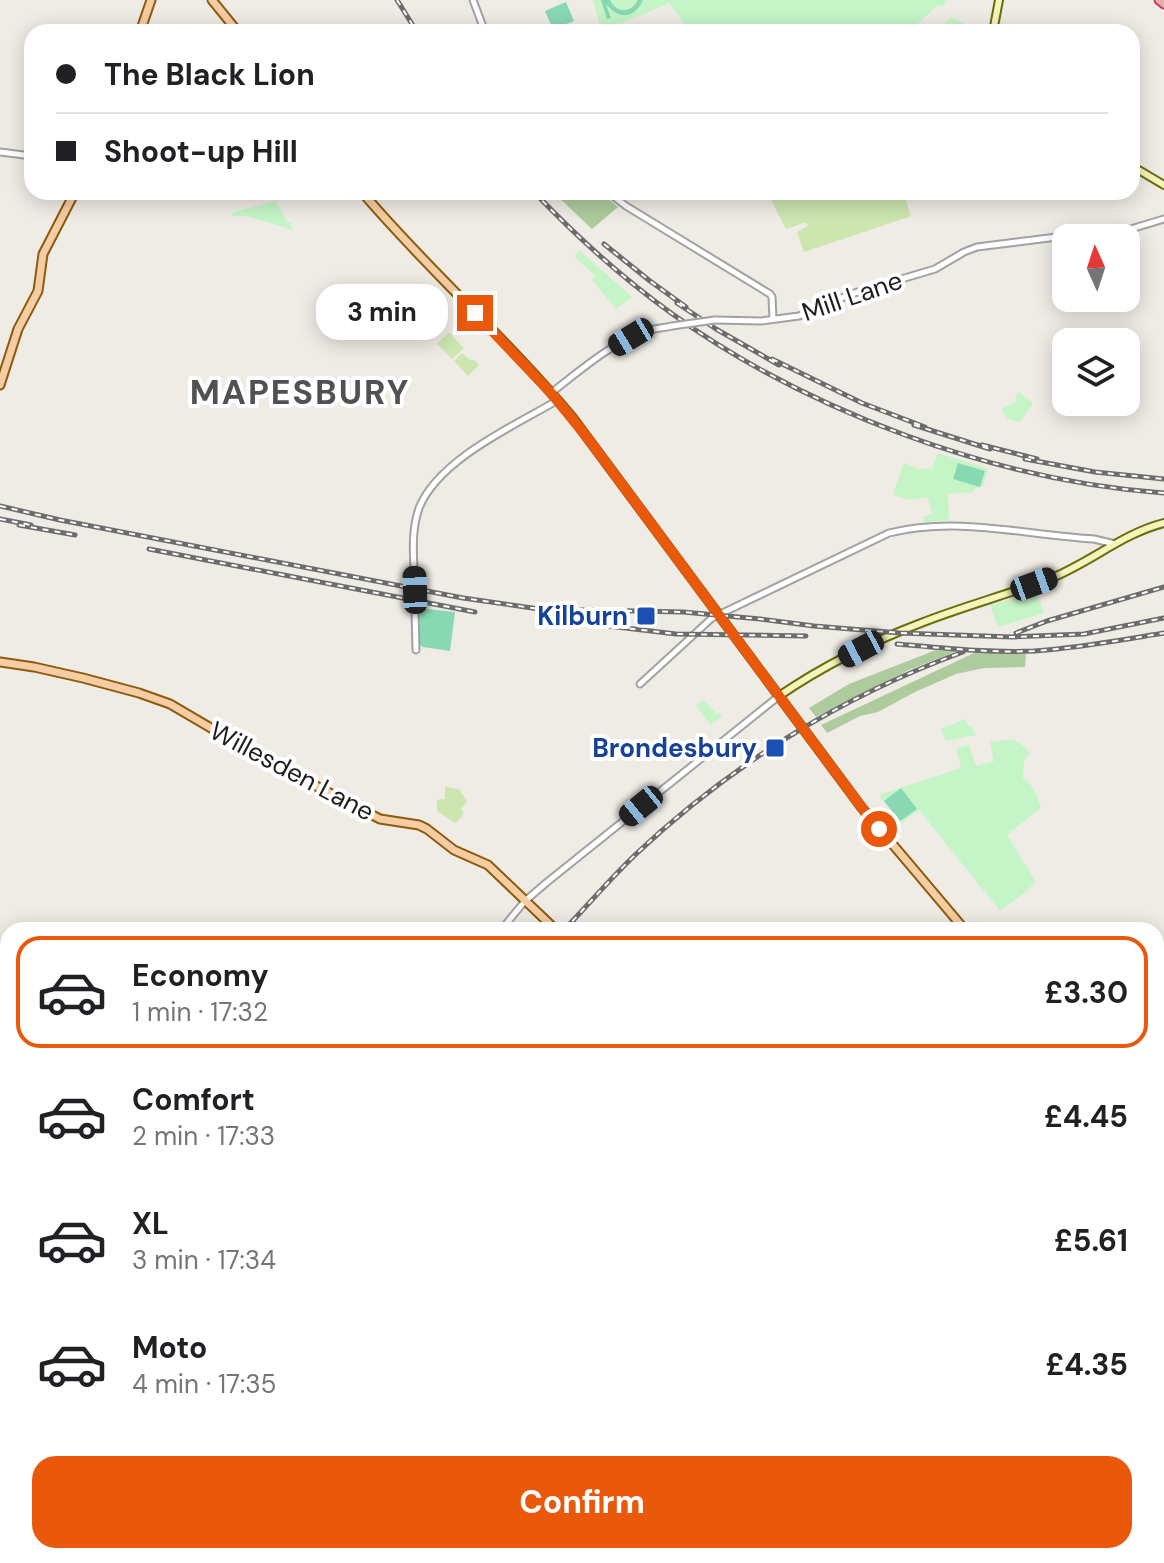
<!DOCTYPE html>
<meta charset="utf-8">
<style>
body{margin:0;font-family:"DM Sans",sans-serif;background:#f2f2f2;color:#202124;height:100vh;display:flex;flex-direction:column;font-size:30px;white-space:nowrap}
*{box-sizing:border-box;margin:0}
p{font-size:26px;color:#757577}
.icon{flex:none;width:44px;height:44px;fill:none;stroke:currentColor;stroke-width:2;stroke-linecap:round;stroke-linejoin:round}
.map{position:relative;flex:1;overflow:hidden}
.sheet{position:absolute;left:0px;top:922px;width:1164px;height:642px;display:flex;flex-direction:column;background:#fff;border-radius:24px 24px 0 0;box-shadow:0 4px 20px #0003}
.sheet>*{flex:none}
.banner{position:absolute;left:24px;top:24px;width:1116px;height:176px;border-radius:24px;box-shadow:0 4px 20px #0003;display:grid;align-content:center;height:176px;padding:0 32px;background:#fff}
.needle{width:52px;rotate:357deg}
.fabs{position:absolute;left:1052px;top:224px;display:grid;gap:16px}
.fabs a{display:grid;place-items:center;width:88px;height:88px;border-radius:16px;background:#fff;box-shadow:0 4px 20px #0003;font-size:40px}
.end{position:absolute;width:36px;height:36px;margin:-18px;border:10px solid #ea580c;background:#fff;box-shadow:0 0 0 4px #fff}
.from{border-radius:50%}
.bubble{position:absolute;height:56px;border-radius:24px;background:#fff;box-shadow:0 4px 20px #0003;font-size:26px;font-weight:700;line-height:56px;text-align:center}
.car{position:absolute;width:24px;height:48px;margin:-24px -12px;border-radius:10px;box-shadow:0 0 6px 2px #0007;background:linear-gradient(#222 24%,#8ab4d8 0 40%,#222 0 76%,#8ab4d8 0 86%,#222 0)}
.banner b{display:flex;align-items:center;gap:28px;height:76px;font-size:30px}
.banner b+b{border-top:2px solid #e0e0e0}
.banner i{width:20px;height:20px;background:#202124}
ul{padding:14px 0 0;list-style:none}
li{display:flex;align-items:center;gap:24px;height:112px;margin:0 16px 12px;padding:0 16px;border:4px solid transparent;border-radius:24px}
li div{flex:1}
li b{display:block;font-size:30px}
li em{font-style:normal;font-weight:700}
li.selected{border-color:#ea580c}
li>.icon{width:72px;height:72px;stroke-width:1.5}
.action{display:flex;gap:16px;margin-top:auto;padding:16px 32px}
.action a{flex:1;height:92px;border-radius:24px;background:#ea580c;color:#fff;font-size:32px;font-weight:700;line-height:92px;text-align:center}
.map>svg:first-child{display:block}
.grass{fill:#cde5af}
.forest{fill:#aecb9d}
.park{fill:#c5f5c6}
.pitch{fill:#89d8b4}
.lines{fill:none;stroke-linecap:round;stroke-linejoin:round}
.tertiary-casing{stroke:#a2a2a2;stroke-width:9}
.secondary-casing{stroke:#6a6e0d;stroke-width:10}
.primary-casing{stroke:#8e5a0b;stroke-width:11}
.trunk-casing{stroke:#ce3171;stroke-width:11}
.tertiary{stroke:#fff;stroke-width:5}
.secondary{stroke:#f5f4bd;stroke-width:6}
.primary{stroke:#f5cda4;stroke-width:7}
.trunk{stroke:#eab0a5;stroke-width:7}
.rail-casing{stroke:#6c6c6c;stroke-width:5}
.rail{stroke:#fff;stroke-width:2;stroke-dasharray:6;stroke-linecap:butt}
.tertiary-bridge-casing{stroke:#a2a2a2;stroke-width:9;stroke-linecap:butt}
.tertiary-bridge{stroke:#fff;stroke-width:5}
.route{stroke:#ea580c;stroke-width:10}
.transit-dot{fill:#1a4fb4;stroke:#fff;stroke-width:3}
.labels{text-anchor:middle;stroke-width:8;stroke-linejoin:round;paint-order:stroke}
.street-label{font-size:26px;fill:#1e1e1e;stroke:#fff}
.transit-label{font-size:26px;font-weight:bold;fill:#164399;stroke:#fff;text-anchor:end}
.district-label{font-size:34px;font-weight:bold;letter-spacing:2px;fill:#515151;stroke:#fff}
</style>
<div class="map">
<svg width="1164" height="1563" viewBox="0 0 1164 1563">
<rect width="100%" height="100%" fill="#efebe5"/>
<!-- grass -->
<g class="grass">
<path d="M767,192H906L909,199L906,201L911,216L804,252L797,232L808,226L806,222L786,229Z"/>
<path d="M449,332L464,348L452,359L437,344Z"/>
<path d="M462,353L470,360H474L479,365L468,376L454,361Z"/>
<path d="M445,787L459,789L467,801L461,809L464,814L455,823L437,811V800L445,799Z"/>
<path d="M131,1556H172L156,1563H121Z"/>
</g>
<!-- forest -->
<g class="forest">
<path d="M553,192H600L618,207L592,229Z"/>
<path d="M936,650L958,651L911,669L816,717L809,708L849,684Z"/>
<path d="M974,653L1026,654L1025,667L984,668L956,674L915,692L878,712L860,716L827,733L821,725Z"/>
</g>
<!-- park -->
<g class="park">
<path d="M593,0H948L941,7L938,5L916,25L922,32H690L669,3L623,23L600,26Z"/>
<path d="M951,17L980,32H936Z"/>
<path d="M275,201L288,222H291L290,224L293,230L247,216H232L231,213Z"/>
<path d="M580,251L632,297L616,309L592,280L595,276L574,256Z"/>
<path d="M1019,392L1033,403L1020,422L1008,419L1001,409L1017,401L1015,395Z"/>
<path d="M938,453L988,469L983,486L974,489L973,492L948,494L949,520L924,522L923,517L932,514L928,497L909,500L893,495L904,463L920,469L932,468Z"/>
<path d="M1035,588L1044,613L998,627L990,605L1019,597Z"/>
<path d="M703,700L717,714L719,713L722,716L711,725L696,706Z"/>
<path d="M965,719L968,726L971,725L976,735L946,741L941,729Z"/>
<path d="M1013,739L1023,746L1030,753L1024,761L1023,779L1028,781L1036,793L1041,808L1007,835L1036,882L1024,893L1000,911L919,810L901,823L879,795L961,768L956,748L969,745L976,766L994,761L990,742Z"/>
<path d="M8,1042V1148L0,1136V1048Z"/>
<path d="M430,1556H505L486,1563H435Z"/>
</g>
<!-- pitch -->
<g class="pitch">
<path d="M601,0H610C617,14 631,13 638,0H643C634,20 618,19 606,4L611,18L607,19Z"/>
<path d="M566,2L574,21L553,29L545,11Z"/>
<path d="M958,463L985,471L980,487L953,479Z"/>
<path d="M419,608L455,612L450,651L423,647L420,645Z"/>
<path d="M901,788L917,809L900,821L884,801Z"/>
<path d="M8,1070V1122H0V1072Z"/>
</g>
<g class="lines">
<!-- tertiary casing -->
<g class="tertiary-casing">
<g id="tertiary">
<path d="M473,0L485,32"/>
<path d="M0,152L32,156"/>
<path d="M608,192L626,206L770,294L772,297L773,319"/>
<path d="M715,320L761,321L799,316L851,294L935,269L964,252L977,247L1065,236L1121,232L1164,219"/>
<path d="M551,393C578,372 615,340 647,331C655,328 664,328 672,326"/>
<path d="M414,569C413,548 412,529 419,508C439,459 514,426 558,400"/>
<path d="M415,611L416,650"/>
<path d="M640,684L712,618L889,533C958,516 1024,535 1094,539L1115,544"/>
<path d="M501,930L525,901L546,883L779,696"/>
<path d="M0,1415L8,1429"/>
<path d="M747,1556L752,1563"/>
<path d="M90,1563L100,1556"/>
</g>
</g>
<!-- secondary casing -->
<g class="secondary-casing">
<g id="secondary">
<path d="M993,32L999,0"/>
<path d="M1132,166L1164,185"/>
<path d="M779,696C823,666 871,642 921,623C964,606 1010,594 1054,577C1092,561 1124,533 1164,523"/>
<path d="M1156,1073L1164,1067"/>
<path d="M1156,1210L1164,1204"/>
<path d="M501,1563L520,1556"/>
</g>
</g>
<!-- primary casing -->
<g class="primary-casing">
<g id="primary">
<path d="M212,0L238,32"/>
<path d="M140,32L151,0"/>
<path d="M362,192C428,270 506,338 572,417L862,808L965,930"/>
<path d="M0,385L18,329L38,291L43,254L75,192"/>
<path d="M0,662L34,667L83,678L139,693L170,704L262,758L380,819L419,825L427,829L454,850L488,865L556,930"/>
<path d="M1156,1164L1164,1174"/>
</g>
</g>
<!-- trunk casing -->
<g class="trunk-casing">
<path id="trunk" d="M1159,0L1164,4"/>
</g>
<!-- tertiary -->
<use href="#tertiary" class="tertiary"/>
<!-- secondary -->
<use href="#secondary" class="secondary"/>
<!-- primary -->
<use href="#primary" class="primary"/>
<!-- trunk -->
<use href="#trunk" class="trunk"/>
<!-- rail casing -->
<g class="rail-casing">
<g id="rail">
<path d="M397,0L417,32"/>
<path d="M534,192C576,236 621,277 671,313C807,411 996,481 1164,493"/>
<path d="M604,244L650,281L686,307"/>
<path d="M677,303L716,329L779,365"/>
<path d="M772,359L862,403L925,427"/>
<path d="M914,425L990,449"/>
<path d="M982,445L1037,459"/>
<path d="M1025,459L1095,472L1164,479"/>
<path d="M0,506L60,520L463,598L539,609L683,612L760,619L814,626L900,633L1012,637L1084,634L1164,618"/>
<path d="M0,519L31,525"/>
<path d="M19,525L75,535"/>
<path d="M149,549L475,612"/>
<path d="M558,620L676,634L806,636"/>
<path d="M1016,633L1047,621L1164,587"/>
<path d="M897,644C943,648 989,653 1034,651C1078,648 1121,640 1164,633"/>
<path d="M564,930C588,905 610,879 635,855C729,766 842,696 963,652"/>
<path d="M1156,1348L1164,1342"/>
<path d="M0,1562L11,1556"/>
<path d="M589,1563L608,1556"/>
<path d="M635,1563L655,1556"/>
<path d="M667,1563L687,1556"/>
<path d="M684,1563L704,1556"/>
</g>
</g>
<!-- rail -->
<use href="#rail" class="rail"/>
<!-- tertiary-bridge casing -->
<g class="tertiary-bridge-casing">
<g id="tertiary-bridge">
<path d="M672,326L715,320"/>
<path d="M414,569L415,611"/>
</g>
</g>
<!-- tertiary-bridge -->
<use href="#tertiary-bridge" class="tertiary-bridge"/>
</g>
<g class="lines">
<!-- route -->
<path class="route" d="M475,313L551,393L586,436L862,808L879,829"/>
</g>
<!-- markers -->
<g class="transit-dot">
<rect x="636" y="606" width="20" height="20" rx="4"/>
<rect x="765" y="738" width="20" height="20" rx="4"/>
</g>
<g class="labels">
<!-- street labels -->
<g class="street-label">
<text transform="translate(852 296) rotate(-19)" y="9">Mill Lane</text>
<text transform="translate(292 771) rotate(28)" y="9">Willesden Lane</text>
</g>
<!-- transit labels -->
<g class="transit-label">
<text x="628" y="625">Kilburn</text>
<text x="757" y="757">Brondesbury</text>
</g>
<!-- district labels -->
<g class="district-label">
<text x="300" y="404">MAPESBURY</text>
</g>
</g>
</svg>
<div class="fabs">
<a><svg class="needle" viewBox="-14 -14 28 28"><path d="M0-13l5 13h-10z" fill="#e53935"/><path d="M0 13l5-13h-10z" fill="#757577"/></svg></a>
<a><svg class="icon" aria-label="layers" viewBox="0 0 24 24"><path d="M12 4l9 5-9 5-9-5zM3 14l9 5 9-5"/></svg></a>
</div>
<i class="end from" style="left:879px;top:829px"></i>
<i class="end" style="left:475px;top:313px"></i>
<div class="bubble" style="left:316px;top:284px;width:132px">3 min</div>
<i class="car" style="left:631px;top:337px;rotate:239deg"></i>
<i class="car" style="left:1034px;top:584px;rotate:70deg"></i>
<i class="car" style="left:415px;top:590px;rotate:358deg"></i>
<i class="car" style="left:861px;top:649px;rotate:242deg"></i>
<i class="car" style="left:641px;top:806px;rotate:231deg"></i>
<div class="banner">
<b><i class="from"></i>The Black Lion</b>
<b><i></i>Shoot-up Hill</b>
</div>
<section class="sheet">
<ul>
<li class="selected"><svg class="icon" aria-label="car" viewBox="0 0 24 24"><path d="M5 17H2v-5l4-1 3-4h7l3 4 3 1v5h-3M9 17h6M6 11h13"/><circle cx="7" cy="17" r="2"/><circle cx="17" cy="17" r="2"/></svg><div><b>Economy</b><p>1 min · 17:32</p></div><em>£3.30</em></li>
<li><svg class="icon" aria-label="car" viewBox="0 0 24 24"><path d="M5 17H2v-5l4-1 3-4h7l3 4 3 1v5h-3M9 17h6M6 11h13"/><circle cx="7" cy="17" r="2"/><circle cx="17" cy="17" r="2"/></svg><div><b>Comfort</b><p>2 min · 17:33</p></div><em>£4.45</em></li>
<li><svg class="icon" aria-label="car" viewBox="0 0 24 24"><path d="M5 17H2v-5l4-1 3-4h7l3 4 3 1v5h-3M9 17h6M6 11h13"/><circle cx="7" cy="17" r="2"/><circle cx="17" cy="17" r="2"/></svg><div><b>XL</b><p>3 min · 17:34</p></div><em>£5.61</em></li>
<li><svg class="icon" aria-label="car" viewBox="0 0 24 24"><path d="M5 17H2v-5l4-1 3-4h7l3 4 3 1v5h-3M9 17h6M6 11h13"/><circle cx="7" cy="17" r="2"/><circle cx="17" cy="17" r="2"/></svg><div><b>Moto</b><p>4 min · 17:35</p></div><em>£4.35</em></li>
</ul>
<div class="action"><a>Confirm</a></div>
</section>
</div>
